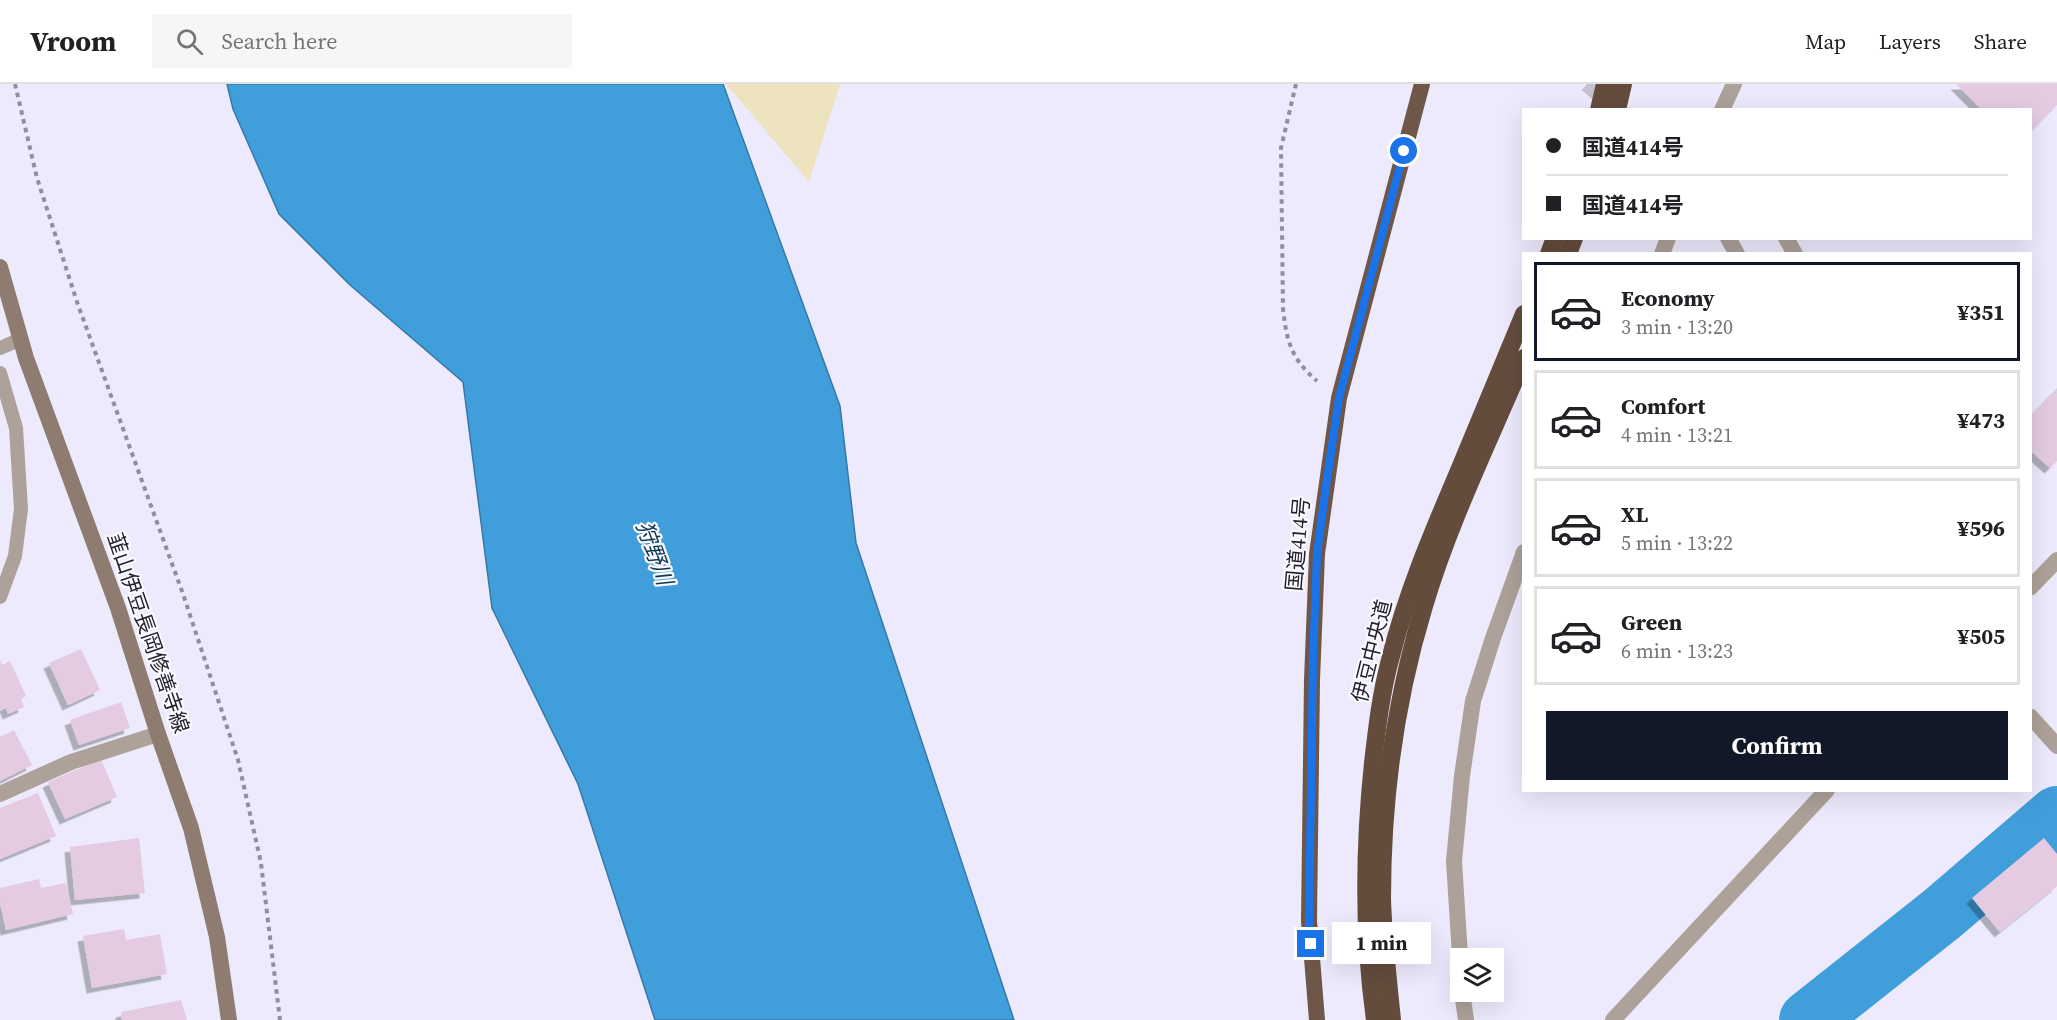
<!DOCTYPE html>
<meta charset="utf-8">
<style>
body{margin:0;font-family:"Source Serif 4","Noto Sans JP",serif;background:#f6f6f6;color:#202124;height:100vh;display:flex;flex-direction:column;font-size:22px;white-space:nowrap}
*{box-sizing:border-box;margin:0}
p{font-size:20px;color:#757577}
.icon{flex:none;width:33px;height:33px;fill:none;stroke:currentColor;stroke-width:2;stroke-linecap:round;stroke-linejoin:round}
.map{position:relative;flex:1;overflow:hidden}
.details{position:absolute;left:1522px;top:168px;width:510px;height:540px;display:flex;flex-direction:column;background:#fff;border-radius:0px;box-shadow:0 6px 24px #0002}
.details>*{flex:none}
.banner{position:absolute;left:1522px;top:24px;width:510px;height:132px;border-radius:0px;box-shadow:0 6px 24px #0002;display:grid;align-content:center;height:132px;padding:0 24px;background:#fff}
.buttons{position:absolute;left:1450px;top:864px;display:grid;gap:12px}
.buttons a{display:grid;place-items:center;width:54px;height:54px;border-radius:0px;background:#fff;box-shadow:0 6px 24px #0002;font-size:30px}
.end{position:absolute;width:27px;height:27px;margin:-14px;border:8px solid #1a73e8;background:#fff;box-shadow:0 0 0 3px #fff}
.from{border-radius:50%}
.bubble{position:absolute;height:42px;border-radius:0px;background:#fff;box-shadow:0 6px 24px #0002;font-size:20px;font-weight:700;line-height:42px;text-align:center}
.banner b{display:flex;align-items:center;gap:21px;height:57px;font-size:22px}
.banner b+b{border-top:2px solid #e0e0e0}
.banner i{width:15px;height:15px;background:#202124}
ul{padding:10px 0 0;list-style:none}
li{display:flex;align-items:center;gap:18px;height:99px;margin:0 12px 9px;padding:0 12px;border:3px solid #e0e0e0;border-radius:0px}
li div{flex:1}
li b{display:block;font-size:22px}
li em{font-style:normal;font-weight:700}
li.active{border-color:#111827}
li>.icon{width:54px;height:54px;stroke-width:1.5}
.primary-button{display:flex;gap:12px;margin-top:auto;padding:12px 24px}
.primary-button a{flex:1;height:69px;border-radius:0px;background:#111827;color:#fff;font-size:24px;font-weight:700;line-height:69px;text-align:center}
header{display:flex;align-items:center;gap:36px;box-sizing:border-box;height:84px;padding:0 30px;background:#fff;border-bottom:2px solid #e0e0e0}
header strong{font-size:28px}
nav{display:flex;gap:33px;margin-inline-start:auto;font-size:21px}
.search{width:420px;height:54px;background:#f6f6f6;display:flex;align-items:center;gap:15px;box-sizing:border-box;padding:0 21px;border-radius:0px;color:#757577;font-size:22px}
.map>svg:first-child{display:block}
.sand{fill:#ede3be}
.water{fill:#409edb;stroke:#3778a6;stroke-width:1.5}
.lines{fill:none;stroke-linecap:round;stroke-linejoin:round}
.river{stroke:#409edb;stroke-width:58}
.building{fill:#e4cbe2;filter:url(#shadow)}
.tertiary-tunnel{stroke:#c4c2d2;stroke-width:16;stroke-dasharray:16 8;stroke-linecap:butt}
.path{stroke:#908e9d;stroke-width:4;stroke-dasharray:4.5 4.5;stroke-linecap:butt}
.service{stroke:#ada199;stroke-width:14}
.minor{stroke:#ada199;stroke-width:16}
.tertiary{stroke:#ada199;stroke-width:16}
.secondary{stroke:#8e7c71;stroke-width:16}
.trunk{stroke:#6e5749;stroke-width:16}
.motorway{stroke:#644c3d;stroke-width:18}
.route{stroke:#1a73e8;stroke-width:8}
.labels{text-anchor:middle;stroke-width:4.5;stroke-linejoin:round;paint-order:stroke}
.street-label{font-size:21px;fill:#23212c;stroke:#faf9ff}
.water-label{font-size:22px;font-style:italic;fill:#103751;stroke:#faf9ff}
</style>
<header>
<strong>Vroom</strong>
<div class="search"><svg class="icon" aria-label="search" viewBox="0 0 24 24"><circle cx="10" cy="10" r="6"/><path d="M15 15l6 6"/></svg>Search here</div>
<nav><a>Map</a><a>Layers</a><a>Share</a></nav>
</header>
<div class="map">
<svg width="2057" height="936" viewBox="0 0 2057 936">
<defs>
<filter id="shadow"><feDropShadow dx="-5.5" dy="5.5" stdDeviation="0" flood-color="#0004"/></filter>
</defs>
<rect width="100%" height="100%" fill="#eceafc"/>
<!-- sand -->
<path class="sand" d="M726,0H840L809,98Z"/>
<!-- water -->
<path class="water" d="M227,0H723L840,322L856,459L1014,936H655L578,700L492,524L463,298L350,201L279,130L233,25Z"/>
<g class="lines">
<!-- river -->
<path class="river" d="M1808,936L1943,829L2057,731"/>
</g>
<!-- building -->
<g class="building">
<path d="M1956,0H2057V21L2031,48V26H1982Z"/>
<path d="M2057,304V377L2050,384L2031,367V332Z"/>
<path d="M81,565L100,606L68,621L49,579Z"/>
<path d="M0,576L2,581L10,577L26,612L21,615L24,623L8,630L6,624L0,627Z"/>
<path d="M121,618L130,644L79,661L70,636Z"/>
<path d="M14,646L32,681L0,697V653Z"/>
<path d="M101,675L117,713L65,735L48,698Z"/>
<path d="M38,709L56,752L0,775V724Z"/>
<path d="M139,754L145,809L75,816L70,763Z"/>
<path d="M2044,754L2057,770V802L2000,848L1972,814Z"/>
<path d="M39,795L41,804L66,799L73,830L6,846L0,819V804Z"/>
<path d="M124,845L126,856L160,850L167,890L92,904L83,852Z"/>
<path d="M181,916L187,936H122L121,928Z"/>
</g>
<g class="lines">
<!-- tertiary-tunnel -->
<path class="tertiary-tunnel" d="M1587,0L1611,21"/>
<!-- path -->
<g class="path">
<path d="M15,0L37,94L77,218L183,510L238,676L261,779L280,936"/>
<path d="M1296,0L1281,64L1283,225C1287,259 1291,274 1317,297"/>
</g>
<!-- service -->
<g class="service">
<path d="M0,264L21,255"/>
<path d="M0,289L16,344L21,425L15,472L0,513"/>
</g>
<!-- minor -->
<g class="minor">
<path d="M1722,26L1734,0"/>
<path d="M1786,154L1795,170"/>
<path d="M1662,170L1668,154"/>
<path d="M2031,503L2057,476"/>
<path d="M0,710L71,678L158,650"/>
<path d="M1461,888L1454,777L1462,692L1473,617L1493,554L1524,468"/>
<path d="M1462,908L1466,936"/>
<path d="M1613,936L1827,706"/>
</g>
<!-- tertiary -->
<g class="tertiary">
<path d="M1728,154L1737,170"/>
<path d="M2031,633L2057,662"/>
</g>
<!-- secondary -->
<path class="secondary" d="M0,183L26,274L118,524L158,650L191,744L217,853L229,936"/>
<!-- trunk -->
<path class="trunk" d="M1317,936L1309,837L1312,596L1317,470L1339,314L1422,0"/>
<!-- motorway -->
<g class="motorway">
<path d="M1599,26L1605,0"/>
<path d="M1617,26L1623,0"/>
<path d="M1549,170L1555,154"/>
<path d="M1568,170L1574,154"/>
<path d="M1375,936C1363,850 1364,765 1373,679C1377,644 1381,609 1390,576C1406,511 1432,450 1458,389C1480,336 1502,283 1524,230"/>
<path d="M1392,936C1388,896 1383,854 1382,814C1382,715 1395,617 1424,522C1449,438 1490,355 1524,274"/>
</g>
</g>
<g class="lines">
<!-- route -->
<path class="route" d="M1311,860L1309,837L1313,575L1317,470L1326,402L1339,314L1404,67"/>
</g>
<g class="labels">
<!-- street labels -->
<g class="street-label">
<text transform="translate(1298 460) rotate(-85)" y="7">国道414号</text>
<text transform="translate(148 549) rotate(71)" y="7">韮山伊豆長岡修善寺線</text>
<text transform="translate(1372 567) rotate(-76)" y="7">伊豆中央道</text>
</g>
<!-- water labels -->
<g class="water-label">
<text transform="translate(655 469) rotate(70)" y="8">狩野川</text>
</g>
</g>
</svg>
<div class="buttons">
<a><svg class="icon" aria-label="layers" viewBox="0 0 24 24"><path d="M12 4l9 5-9 5-9-5zM3 14l9 5 9-5"/></svg></a>
</div>
<i class="end from" style="left:1404px;top:67px"></i>
<i class="end" style="left:1311px;top:860px"></i>
<div class="bubble" style="left:1332px;top:838px;width:99px">1 min</div>
<div class="banner">
<b><i class="from"></i>国道414号</b>
<b><i></i>国道414号</b>
</div>
<section class="details">
<ul>
<li class="active"><svg class="icon" aria-label="car" viewBox="0 0 24 24"><path d="M5 17H2v-5l4-1 3-4h7l3 4 3 1v5h-3M9 17h6M6 11h13"/><circle cx="7" cy="17" r="2"/><circle cx="17" cy="17" r="2"/></svg><div><b>Economy</b><p>3 min · 13:20</p></div><em>¥351</em></li>
<li><svg class="icon" aria-label="car" viewBox="0 0 24 24"><path d="M5 17H2v-5l4-1 3-4h7l3 4 3 1v5h-3M9 17h6M6 11h13"/><circle cx="7" cy="17" r="2"/><circle cx="17" cy="17" r="2"/></svg><div><b>Comfort</b><p>4 min · 13:21</p></div><em>¥473</em></li>
<li><svg class="icon" aria-label="car" viewBox="0 0 24 24"><path d="M5 17H2v-5l4-1 3-4h7l3 4 3 1v5h-3M9 17h6M6 11h13"/><circle cx="7" cy="17" r="2"/><circle cx="17" cy="17" r="2"/></svg><div><b>XL</b><p>5 min · 13:22</p></div><em>¥596</em></li>
<li><svg class="icon" aria-label="car" viewBox="0 0 24 24"><path d="M5 17H2v-5l4-1 3-4h7l3 4 3 1v5h-3M9 17h6M6 11h13"/><circle cx="7" cy="17" r="2"/><circle cx="17" cy="17" r="2"/></svg><div><b>Green</b><p>6 min · 13:23</p></div><em>¥505</em></li>
</ul>
<div class="primary-button"><a>Confirm</a></div>
</section>
</div>
